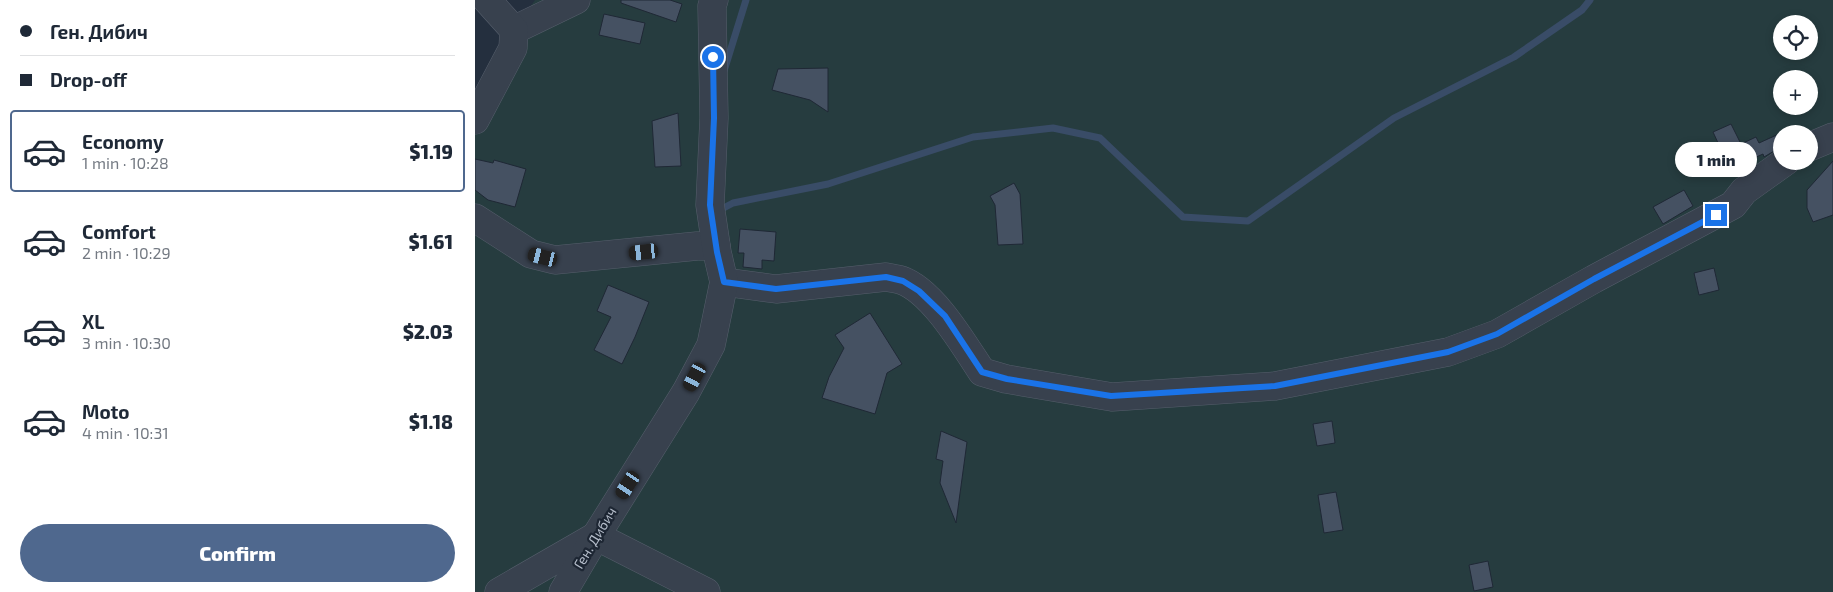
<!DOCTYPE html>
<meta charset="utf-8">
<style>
body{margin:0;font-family:"Exo 2",sans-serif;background:#f6f6f7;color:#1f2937;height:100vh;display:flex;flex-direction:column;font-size:19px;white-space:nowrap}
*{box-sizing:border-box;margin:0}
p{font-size:16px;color:#747a83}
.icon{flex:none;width:28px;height:28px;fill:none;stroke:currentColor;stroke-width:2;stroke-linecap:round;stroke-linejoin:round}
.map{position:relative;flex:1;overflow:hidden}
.panel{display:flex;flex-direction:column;background:#fff;width:475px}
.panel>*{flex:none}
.top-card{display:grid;align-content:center;height:110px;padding:0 20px;background:#fff}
.tools{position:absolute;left:1298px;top:15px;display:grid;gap:10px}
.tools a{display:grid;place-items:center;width:45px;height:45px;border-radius:50%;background:#fff;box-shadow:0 2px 8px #0003;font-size:25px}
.end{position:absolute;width:22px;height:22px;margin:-11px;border:6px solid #1a73e8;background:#fff;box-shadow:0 0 0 2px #fff}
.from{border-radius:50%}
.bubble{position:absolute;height:35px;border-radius:18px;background:#fff;box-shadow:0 2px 8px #0003;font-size:16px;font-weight:800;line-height:35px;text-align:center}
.car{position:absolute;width:15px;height:30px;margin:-15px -8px;border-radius:6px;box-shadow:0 0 4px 1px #0007;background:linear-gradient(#222 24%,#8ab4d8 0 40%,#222 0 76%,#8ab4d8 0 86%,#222 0)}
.top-card b{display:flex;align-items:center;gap:18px;height:48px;font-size:19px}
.top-card b+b{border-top:1px solid #e0e1e3}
.top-card i{width:12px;height:12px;background:#1f2937}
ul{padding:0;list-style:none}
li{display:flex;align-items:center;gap:15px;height:82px;margin:0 10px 8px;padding:0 10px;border:2px solid transparent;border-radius:5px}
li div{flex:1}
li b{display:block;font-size:19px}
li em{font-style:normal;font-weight:800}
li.selected{border-color:#4f688e}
li>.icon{width:45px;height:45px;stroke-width:1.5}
.cta{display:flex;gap:10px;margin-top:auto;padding:10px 20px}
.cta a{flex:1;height:58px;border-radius:30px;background:#4f688e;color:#fff;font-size:20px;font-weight:800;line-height:58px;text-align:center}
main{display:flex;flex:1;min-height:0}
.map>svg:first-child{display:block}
.green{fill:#263c3f;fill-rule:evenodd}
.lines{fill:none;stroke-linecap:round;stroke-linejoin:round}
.stream{stroke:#394c67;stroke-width:7}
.building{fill:#455162;stroke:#1f2835}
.minor-casing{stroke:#565f6c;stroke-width:29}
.minor{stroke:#38414e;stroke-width:28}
.route{stroke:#1a73e8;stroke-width:6}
.labels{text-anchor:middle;stroke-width:4.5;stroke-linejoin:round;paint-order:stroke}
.street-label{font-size:14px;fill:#b4bcc9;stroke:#1d2633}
</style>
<main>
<section class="panel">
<div class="top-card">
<b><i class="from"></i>Ген. Дибич</b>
<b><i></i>Drop-off</b>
</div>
<ul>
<li class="selected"><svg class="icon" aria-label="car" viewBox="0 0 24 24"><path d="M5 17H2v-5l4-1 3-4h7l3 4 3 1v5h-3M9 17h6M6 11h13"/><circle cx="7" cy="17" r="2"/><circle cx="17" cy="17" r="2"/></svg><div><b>Economy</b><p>1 min · 10:28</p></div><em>$1.19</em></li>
<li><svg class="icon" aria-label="car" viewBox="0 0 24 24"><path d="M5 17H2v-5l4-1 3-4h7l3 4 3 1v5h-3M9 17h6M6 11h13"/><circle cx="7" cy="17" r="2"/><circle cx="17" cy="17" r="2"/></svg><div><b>Comfort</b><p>2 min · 10:29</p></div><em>$1.61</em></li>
<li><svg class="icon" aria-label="car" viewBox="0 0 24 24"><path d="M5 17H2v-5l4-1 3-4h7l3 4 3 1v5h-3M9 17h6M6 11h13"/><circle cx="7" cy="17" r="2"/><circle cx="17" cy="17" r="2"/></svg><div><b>XL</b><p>3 min · 10:30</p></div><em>$2.03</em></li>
<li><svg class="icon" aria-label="car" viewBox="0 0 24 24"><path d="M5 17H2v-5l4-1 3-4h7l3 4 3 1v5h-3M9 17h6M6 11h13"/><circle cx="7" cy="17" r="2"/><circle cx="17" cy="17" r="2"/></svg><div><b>Moto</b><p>4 min · 10:31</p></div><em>$1.18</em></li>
</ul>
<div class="cta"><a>Confirm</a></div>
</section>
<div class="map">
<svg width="1358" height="592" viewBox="0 0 1358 592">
<rect width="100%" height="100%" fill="#242f3e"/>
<!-- green -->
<path class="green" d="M60,0H1358V592H0V119L39,30ZM1306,24H1334V51H1306ZM1306,79H1334V106H1306ZM1306,134H1334V161H1306Z"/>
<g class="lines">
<!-- stream -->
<g class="stream">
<path d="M249,71L271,0"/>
<path d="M241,212L258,203L353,184L498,137L578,128L625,138L708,217L773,221L919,118L1039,57L1107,10L1115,0"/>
</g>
</g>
<!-- building -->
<g class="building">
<path d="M146,0H195L207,4L201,22L146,3Z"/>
<path d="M129,14L170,23L165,44L124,35Z"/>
<path d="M353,68V112L335,100L297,90L303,69Z"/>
<path d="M203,113L206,166L180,167L177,121Z"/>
<path d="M1256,124L1266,144L1281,137L1284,143L1306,133V147L1289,157L1288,154L1255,169L1238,132Z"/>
<path d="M0,159L18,163L19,160L51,169L40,207L13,200L0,190Z"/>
<path d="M1358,161V215L1338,222L1332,208V190Z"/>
<path d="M539,183L545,194L548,244L523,245L520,205L515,196Z"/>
<path d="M1209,190L1218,206L1188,224L1178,207Z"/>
<path d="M265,229L301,232L299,261L287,260V269L268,267L269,253H263Z"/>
<path d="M1239,268L1244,290L1224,295L1219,273Z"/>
<path d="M133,285L174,302L160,337L147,364L119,350L136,317L122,311Z"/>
<path d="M395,313L427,364L412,373L400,414L347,398L354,377L369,348L360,335Z"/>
<path d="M857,421L860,443L842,446L838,424Z"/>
<path d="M466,431L492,442L481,523L465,483L468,461L461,459Z"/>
<path d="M861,492L868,530L849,533L843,495Z"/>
<path d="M1013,561L1018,587L999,591L994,565Z"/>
</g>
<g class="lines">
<!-- minor casing -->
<g class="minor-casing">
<g id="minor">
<path d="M39,30L101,0"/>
<path d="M0,120L38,48L39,30L12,0"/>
<path d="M1334,147L1358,137"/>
<path d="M0,218L56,254L80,260L222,246H241"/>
<path d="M249,282L301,289L411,277C416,278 422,279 426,280C458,291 489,345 507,372L531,379L637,397L800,386L973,352L1022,334L1119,279L1258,205L1269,191L1311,161"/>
<path d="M24,592L121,536L231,592"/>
<path d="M88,592L121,536L211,392L236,345L249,282L242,252L235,205L239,118L237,6L239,0"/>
</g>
</g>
<!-- minor -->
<use href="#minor" class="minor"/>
</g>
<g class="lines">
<!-- route -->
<path class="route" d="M238,57L239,118L235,205L242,252L249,282L301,289L411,277L428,281L444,291L470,316L507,372L532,379L636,396L800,386L973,352L1022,334L1119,279L1241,215"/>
</g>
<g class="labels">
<!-- street labels -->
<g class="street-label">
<text transform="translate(120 538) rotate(-59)" y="5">Ген. Дибич</text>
</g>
</g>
</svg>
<div class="tools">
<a><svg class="icon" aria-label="locate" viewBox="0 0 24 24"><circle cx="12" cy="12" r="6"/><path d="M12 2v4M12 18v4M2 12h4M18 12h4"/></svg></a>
<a>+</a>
<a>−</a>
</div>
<i class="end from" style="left:238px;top:57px"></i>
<i class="end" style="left:1241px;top:215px"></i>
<div class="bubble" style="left:1200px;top:142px;width:82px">1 min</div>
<i class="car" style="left:169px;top:252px;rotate:264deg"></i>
<i class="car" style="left:68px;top:257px;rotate:284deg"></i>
<i class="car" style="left:220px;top:377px;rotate:208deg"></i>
<i class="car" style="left:153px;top:485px;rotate:213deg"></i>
</div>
</main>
